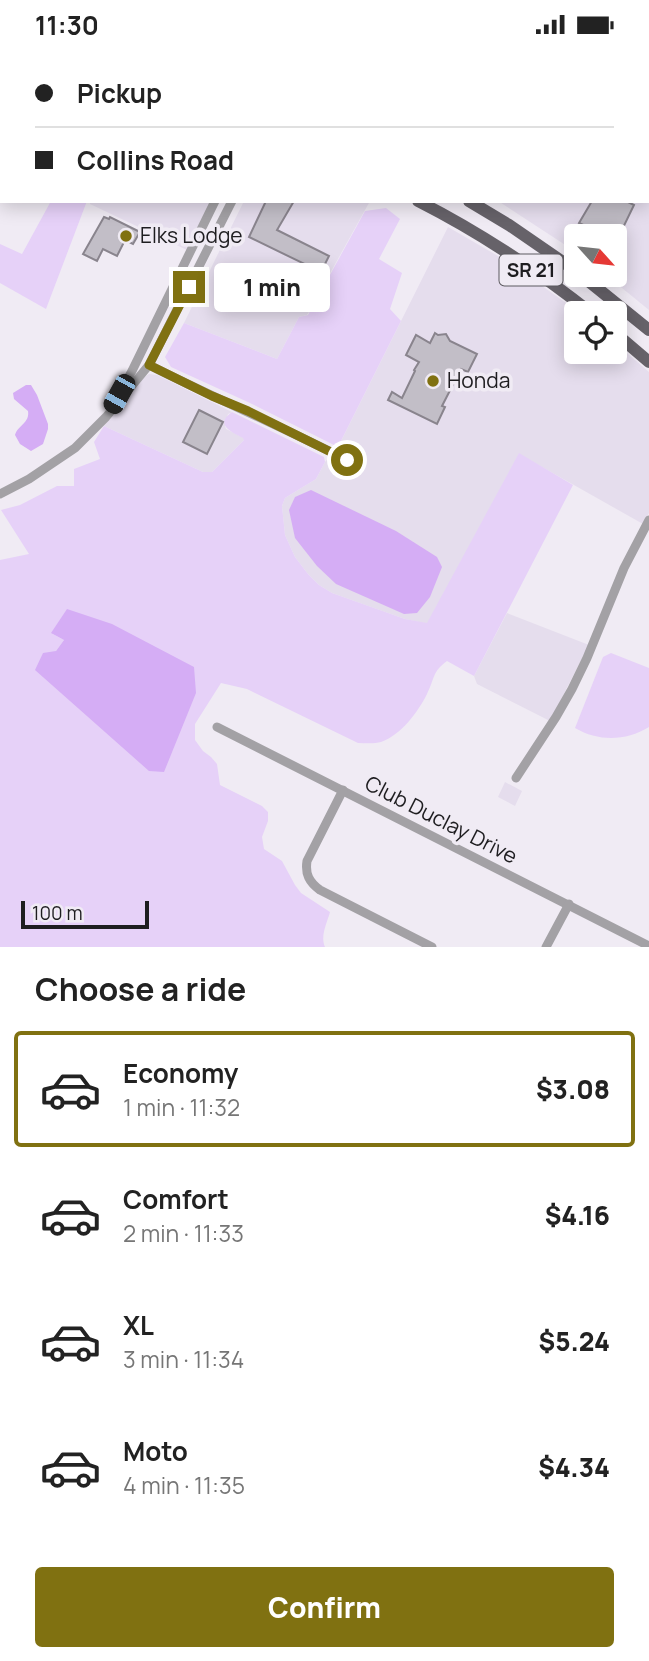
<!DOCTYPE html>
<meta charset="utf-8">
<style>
body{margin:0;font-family:Manrope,sans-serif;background:#f6f6f6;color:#222;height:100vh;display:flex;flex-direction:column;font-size:26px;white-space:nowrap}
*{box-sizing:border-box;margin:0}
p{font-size:23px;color:#767676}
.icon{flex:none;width:38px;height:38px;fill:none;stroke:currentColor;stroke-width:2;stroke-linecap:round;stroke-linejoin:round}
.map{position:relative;height:898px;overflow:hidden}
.drawer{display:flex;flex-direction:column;background:#fff;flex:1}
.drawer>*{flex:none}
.banner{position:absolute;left:0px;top:0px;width:649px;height:154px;box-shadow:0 4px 18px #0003;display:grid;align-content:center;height:154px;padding:0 35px;background:#fff}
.needle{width:46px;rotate:117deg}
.fabs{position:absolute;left:564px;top:175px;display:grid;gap:14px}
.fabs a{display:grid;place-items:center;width:63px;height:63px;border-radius:7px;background:#fff;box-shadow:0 4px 18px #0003;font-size:35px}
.scale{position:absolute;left:21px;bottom:18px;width:128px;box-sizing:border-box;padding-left:7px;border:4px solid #1e1d20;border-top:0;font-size:19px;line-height:24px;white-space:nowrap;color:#1e1d20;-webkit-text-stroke:5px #f0ebf4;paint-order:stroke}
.end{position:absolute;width:32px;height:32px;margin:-16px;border:9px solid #807111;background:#fff;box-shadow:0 0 0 4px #fff}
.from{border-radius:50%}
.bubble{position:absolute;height:49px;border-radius:7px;background:#fff;box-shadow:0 4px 18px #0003;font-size:23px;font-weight:800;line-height:49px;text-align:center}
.car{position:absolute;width:21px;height:42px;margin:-21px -10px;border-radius:9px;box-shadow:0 0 5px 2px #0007;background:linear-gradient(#222 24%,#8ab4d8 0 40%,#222 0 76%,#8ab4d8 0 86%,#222 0)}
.banner b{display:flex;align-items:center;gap:24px;height:66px;font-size:26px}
.banner b+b{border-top:2px solid #e0e0e0}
.banner i{width:18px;height:18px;background:#222}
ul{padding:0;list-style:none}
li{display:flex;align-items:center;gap:21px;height:116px;margin:0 14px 10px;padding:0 21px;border:4px solid transparent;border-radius:7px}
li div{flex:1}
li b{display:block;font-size:26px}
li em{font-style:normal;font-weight:800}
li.on{border-color:#807111}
li>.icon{width:63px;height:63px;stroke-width:1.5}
h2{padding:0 35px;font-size:32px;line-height:84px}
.primary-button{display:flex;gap:14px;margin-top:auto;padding:14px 35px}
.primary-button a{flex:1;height:80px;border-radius:7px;background:#807111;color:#fff;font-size:28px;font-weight:800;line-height:80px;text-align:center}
.status{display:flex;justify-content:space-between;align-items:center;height:49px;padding:0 35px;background:#fff;direction:ltr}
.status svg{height:19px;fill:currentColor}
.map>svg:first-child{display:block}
.built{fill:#e5dded}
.green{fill:#e6d1f8;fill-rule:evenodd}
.water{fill:#d5adf5}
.building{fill:#c2bec7;stroke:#89848d;stroke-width:2}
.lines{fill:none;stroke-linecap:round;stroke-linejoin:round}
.minor{stroke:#a3a1a5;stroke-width:9}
.major{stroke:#666269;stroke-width:12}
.route{stroke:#807111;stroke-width:9}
.poi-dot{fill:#807111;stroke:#f0ebf4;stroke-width:2.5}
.labels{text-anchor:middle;stroke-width:7;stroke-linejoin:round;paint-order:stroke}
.shield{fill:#f0ebf4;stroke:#5d5b60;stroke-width:2}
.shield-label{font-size:19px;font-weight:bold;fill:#1e1d20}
.poi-label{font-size:21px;fill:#1e1d20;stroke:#f0ebf4;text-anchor:start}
.street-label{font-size:21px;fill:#1e1d20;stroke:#f0ebf4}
</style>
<div class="status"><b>11:30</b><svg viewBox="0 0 49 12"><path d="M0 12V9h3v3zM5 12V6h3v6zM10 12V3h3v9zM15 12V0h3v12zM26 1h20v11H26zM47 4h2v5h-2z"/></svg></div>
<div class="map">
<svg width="649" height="898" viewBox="0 0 649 898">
<rect width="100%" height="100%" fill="#f0ebf4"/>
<!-- built -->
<g class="built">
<path d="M648,111L649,112V261L606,226H614V187H576V203L498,152H648Z"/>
<path d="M90,152H211L187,201L90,155Z"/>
<path d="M244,152H370L307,266L299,268L277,310L184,274Z"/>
<path d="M448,178L510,214L580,264H576V303H614V293L649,323V464L643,475L519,405L428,575L405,570L371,558L332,544L319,536L308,525L295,508L285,486L282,457L285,449L316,430L325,413L338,398Z"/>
<path d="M149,325L157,326L232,363L228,365L225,377L226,380L244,389V391L212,423H203L104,377L143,329Z"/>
<path d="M507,564L589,596L550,672L477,635L474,627Z"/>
<path d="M505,733L522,742L515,757L498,748Z"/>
</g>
<!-- green -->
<g class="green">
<path d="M51,152H87L46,260L0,234V195L22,205Z"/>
<path d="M386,159L400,170L379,210L402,224L390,260L401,272L338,398L250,354L171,318L165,308L184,274L277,310L299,268L308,266L365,162Z"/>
<path d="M232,363L324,408L325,413L316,430L285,449L282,457L285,486L295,508L308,525L319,536L332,544L405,570L427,574L519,404L573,436L474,627L447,612C432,623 435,629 427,645C418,663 401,686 381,693C374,695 366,694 358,694L247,640L221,634L195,675V691L203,702L211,708L217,715L220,736L262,757L268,763V772L262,788L264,800L282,812L295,836L301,844L330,863C327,874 320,887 325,898H0V511L29,505L1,461L20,456L57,437H74V420L100,410L94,393L104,377L203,423H212L244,391L243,389C232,383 214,376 232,363ZM51,584L196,644L56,602L64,591Z"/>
<path d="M611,604L649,619V678C626,692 599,693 575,679L603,608Z"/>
</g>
<!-- water -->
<g class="water">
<path d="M26,336H31L37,346L48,375V380L43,395L31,402L20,395L15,386C18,376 30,374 28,362L14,350L13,344Z"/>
<path d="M311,441L396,482L437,508L442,518L430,548L417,564L404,565L336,535L317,517L295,489L289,461L295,448Z"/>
<path d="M67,560L112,575L194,618L196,644L164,723L149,722L35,621L43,604L56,602L64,591L51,584Z"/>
</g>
<!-- building -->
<g class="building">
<path d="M266,152H294L277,181L329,207L321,223L249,188Z"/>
<path d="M592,152H626L634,156L619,187H607L579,174Z"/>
<path d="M104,168L109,170L110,168L140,183L133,195L125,191L117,207L103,200L97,212L83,205Z"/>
<path d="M435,284L438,286L446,285L450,292L477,305L468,323L461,320L442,357L445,358L437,375L388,351L392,343L402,349L415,322L414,321L419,313L406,306L416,286L430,294Z"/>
<path d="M199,361L223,373L207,405L183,393Z"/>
</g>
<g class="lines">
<!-- minor -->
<g class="minor">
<path d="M518,0L522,2"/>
<path d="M10,2L11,0"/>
<path d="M0,24L2,20"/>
<path d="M648,55L649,52"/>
<path d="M149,316C214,349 281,377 347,411"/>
<path d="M117,349L132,322L215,152"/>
<path d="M0,445L29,430L75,399L106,368L149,316L232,152"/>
<path d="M217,678L649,897"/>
<path d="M516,729L556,668L572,640L587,609L624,519L649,471"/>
<path d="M343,741L307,812C305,825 309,833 320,841L432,898"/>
<path d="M546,898L569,855"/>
</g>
<!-- major -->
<g class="major">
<path d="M116,0L119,2"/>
<path d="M175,0L179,2"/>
<path d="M290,2L291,0"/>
<path d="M309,2L310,0"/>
<path d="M418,152C479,183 538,222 591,264"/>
<path d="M469,152L509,176L576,222"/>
<path d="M581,226L649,281"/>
<path d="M614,283L649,313"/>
</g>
</g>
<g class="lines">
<!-- route -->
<path class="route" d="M189,238L149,316L212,347L248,362L347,411"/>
</g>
<!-- markers -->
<g class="poi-dot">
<circle cx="126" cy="187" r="7"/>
<circle cx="433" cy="332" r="7"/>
</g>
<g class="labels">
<!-- shield labels -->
<rect class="shield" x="499.5" y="205.5" width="63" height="31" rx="5"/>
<g class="shield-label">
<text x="531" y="228">SR 21</text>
</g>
<!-- poi labels -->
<g class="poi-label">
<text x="140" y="194">Elks Lodge</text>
<text x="447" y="339">Honda</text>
</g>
<!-- street labels -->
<g class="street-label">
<text transform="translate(441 771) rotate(27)" y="7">Club Duclay Drive</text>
</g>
</g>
</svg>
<div class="fabs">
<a><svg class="needle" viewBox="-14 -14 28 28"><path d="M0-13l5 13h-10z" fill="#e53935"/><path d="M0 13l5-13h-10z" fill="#767676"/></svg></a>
<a><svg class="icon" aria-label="locate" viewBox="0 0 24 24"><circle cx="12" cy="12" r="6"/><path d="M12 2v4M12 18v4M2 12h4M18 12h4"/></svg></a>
</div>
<div class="scale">100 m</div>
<i class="end from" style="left:347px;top:411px"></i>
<i class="end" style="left:189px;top:238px"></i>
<div class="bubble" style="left:214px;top:214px;width:116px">1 min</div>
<i class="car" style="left:119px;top:345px;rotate:209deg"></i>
<div class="banner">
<b><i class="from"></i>Pickup</b>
<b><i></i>Collins Road</b>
</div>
</div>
<section class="drawer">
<h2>Choose a ride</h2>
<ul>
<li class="on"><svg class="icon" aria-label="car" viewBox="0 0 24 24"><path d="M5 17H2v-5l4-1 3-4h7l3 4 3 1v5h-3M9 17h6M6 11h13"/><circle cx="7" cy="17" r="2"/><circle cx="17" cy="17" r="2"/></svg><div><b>Economy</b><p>1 min · 11:32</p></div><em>$3.08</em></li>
<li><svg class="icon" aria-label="car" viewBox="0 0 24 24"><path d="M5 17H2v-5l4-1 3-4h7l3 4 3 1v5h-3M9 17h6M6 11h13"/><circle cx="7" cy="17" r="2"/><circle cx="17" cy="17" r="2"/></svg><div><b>Comfort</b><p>2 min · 11:33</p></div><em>$4.16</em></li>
<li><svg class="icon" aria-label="car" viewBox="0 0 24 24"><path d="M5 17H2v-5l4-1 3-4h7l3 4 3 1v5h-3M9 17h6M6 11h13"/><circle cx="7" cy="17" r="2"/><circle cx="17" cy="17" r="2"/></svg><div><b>XL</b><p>3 min · 11:34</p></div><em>$5.24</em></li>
<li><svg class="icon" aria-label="car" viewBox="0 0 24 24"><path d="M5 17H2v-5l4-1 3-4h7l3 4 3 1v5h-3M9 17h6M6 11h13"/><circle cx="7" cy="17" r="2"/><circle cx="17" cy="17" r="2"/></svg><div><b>Moto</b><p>4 min · 11:35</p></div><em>$4.34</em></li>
</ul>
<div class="primary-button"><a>Confirm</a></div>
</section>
